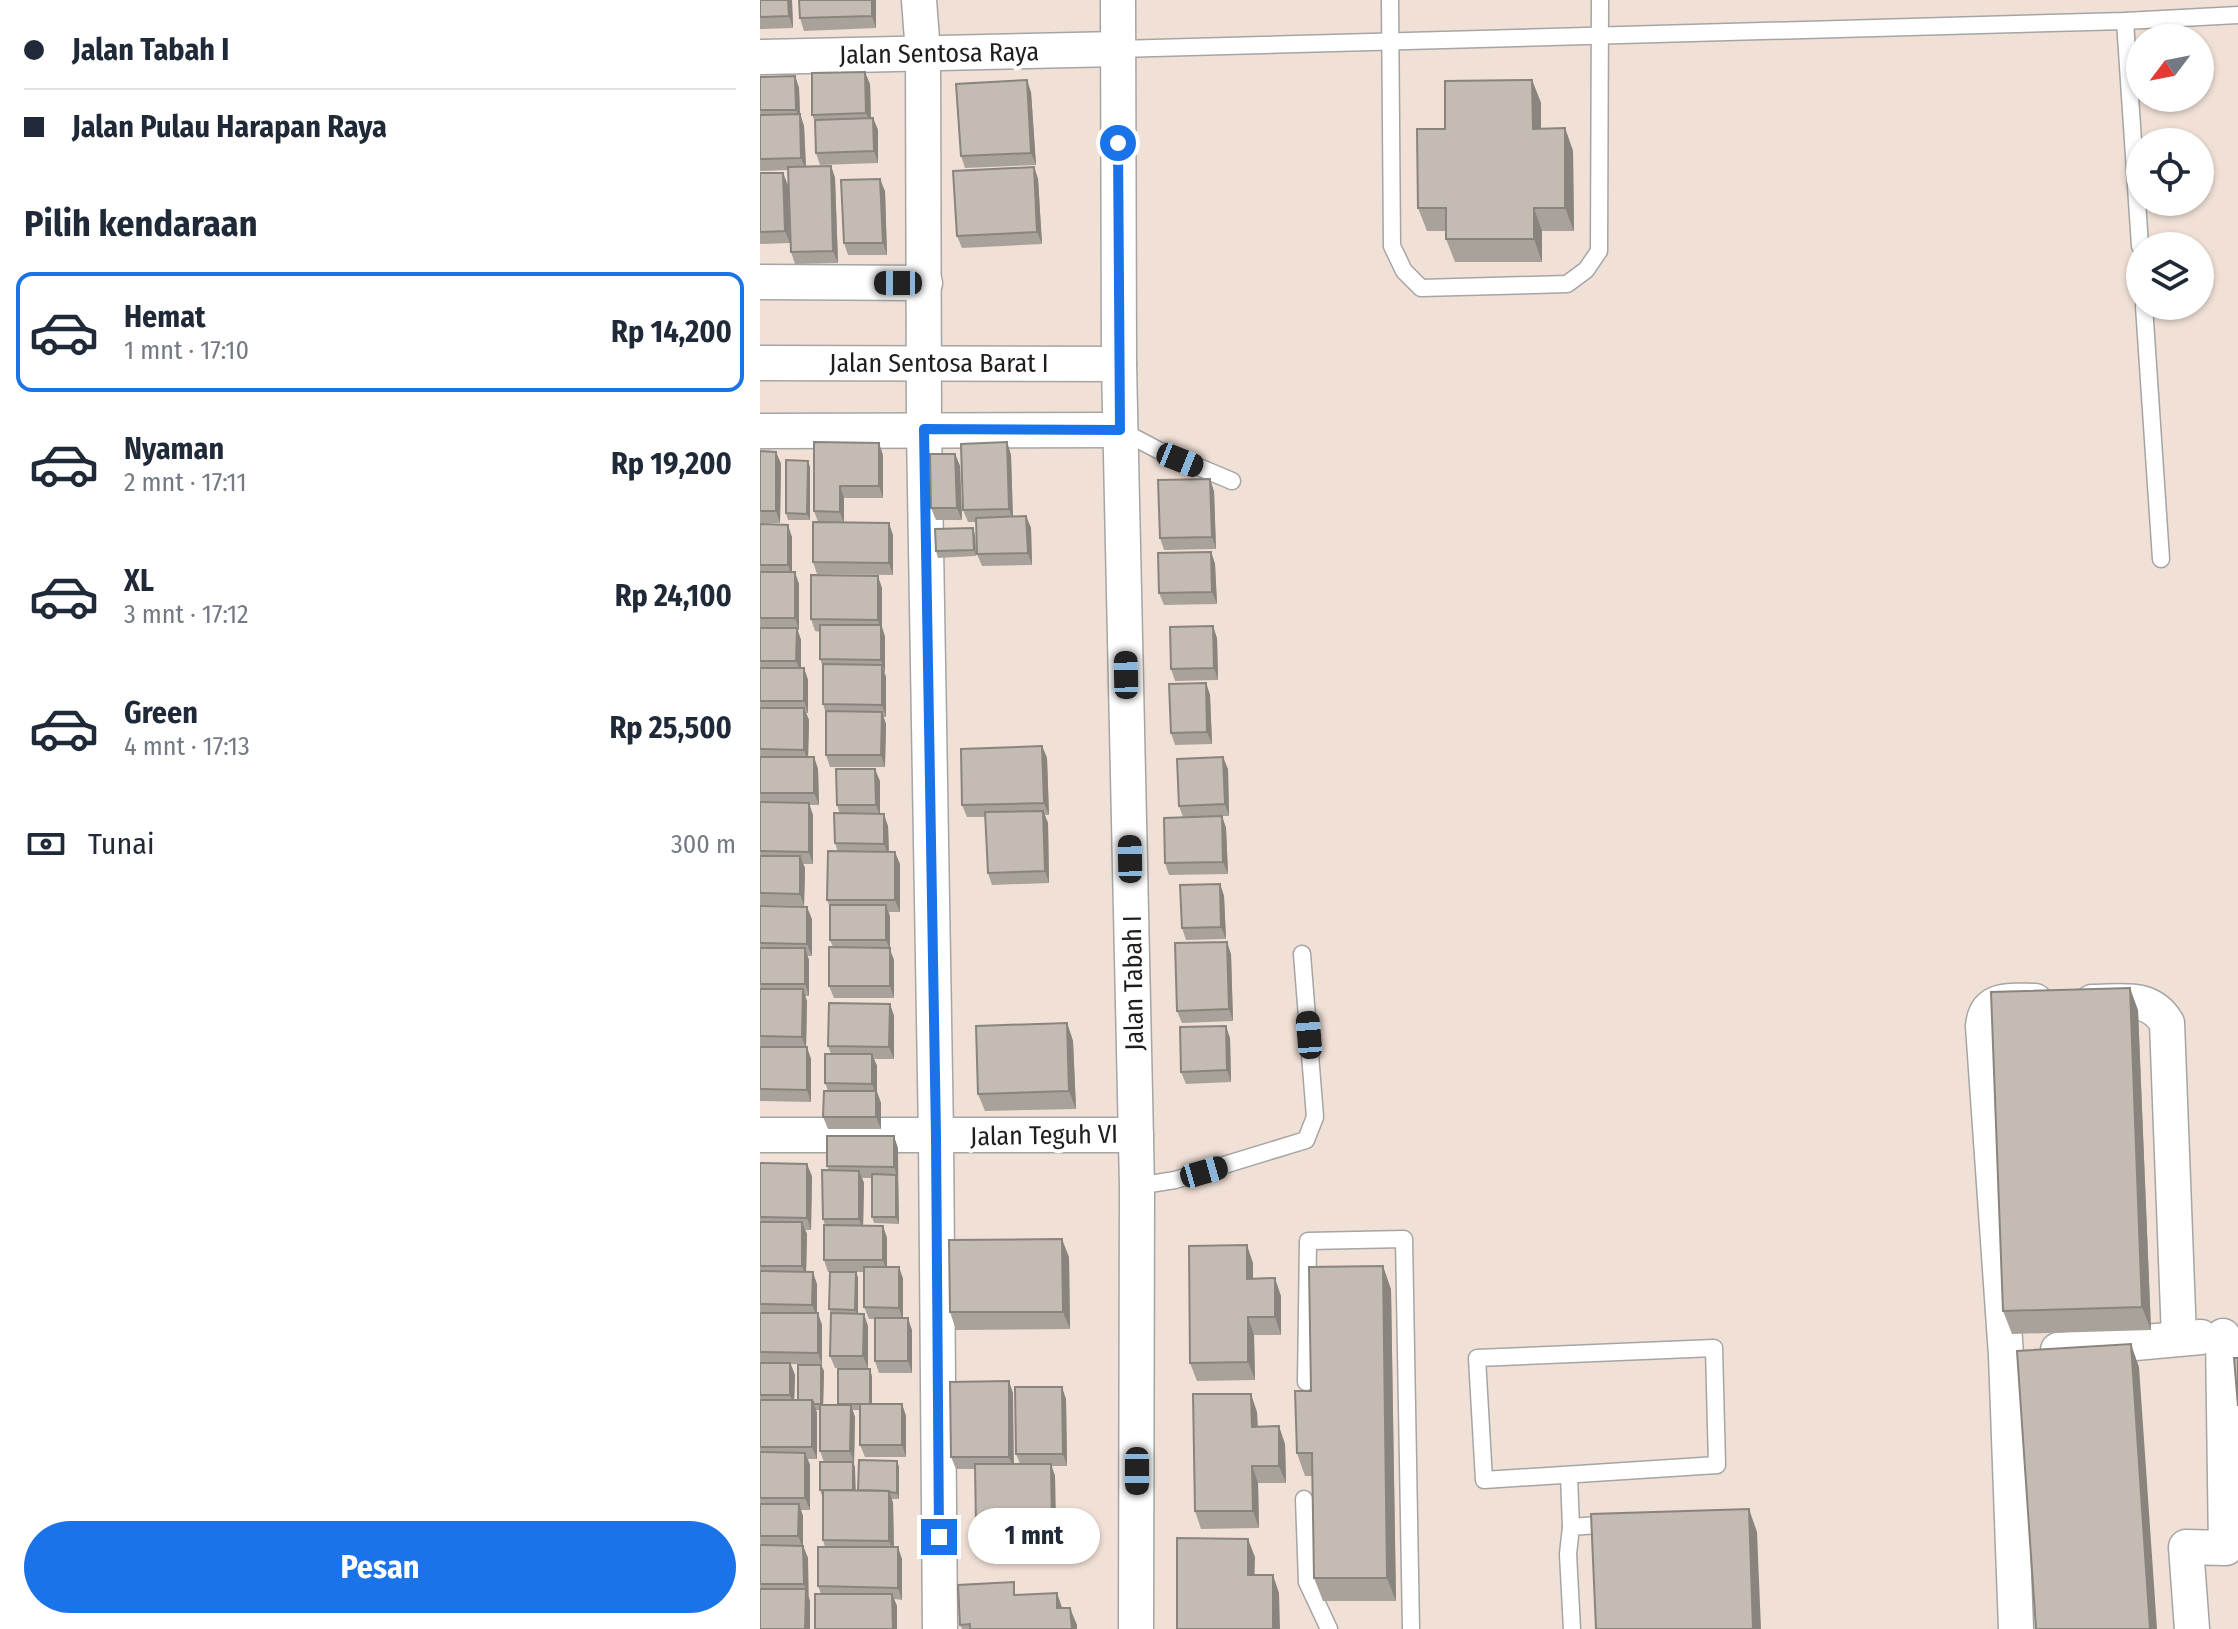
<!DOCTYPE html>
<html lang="id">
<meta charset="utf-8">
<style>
body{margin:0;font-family:"Fira Sans Condensed",sans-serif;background:#f6f6f7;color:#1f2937;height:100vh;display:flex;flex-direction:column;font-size:30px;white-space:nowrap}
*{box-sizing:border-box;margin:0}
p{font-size:26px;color:#747a83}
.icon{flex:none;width:44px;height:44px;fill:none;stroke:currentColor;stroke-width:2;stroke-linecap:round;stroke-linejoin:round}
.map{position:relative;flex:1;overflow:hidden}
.drawer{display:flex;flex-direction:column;background:#fff;width:760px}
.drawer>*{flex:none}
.hud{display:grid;align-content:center;height:176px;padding:0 24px;background:#fff}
.needle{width:52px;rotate:238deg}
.fabs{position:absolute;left:1366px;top:24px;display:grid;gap:16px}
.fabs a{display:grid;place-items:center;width:88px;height:88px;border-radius:50%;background:#fff;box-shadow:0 2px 6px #0004;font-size:40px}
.end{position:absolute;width:36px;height:36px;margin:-18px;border:10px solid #1a73e8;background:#fff;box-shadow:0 0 0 4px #fff}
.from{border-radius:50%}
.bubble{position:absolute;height:56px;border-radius:28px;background:#fff;box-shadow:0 2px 6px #0004;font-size:26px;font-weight:700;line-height:56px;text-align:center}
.car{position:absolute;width:24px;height:48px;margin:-24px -12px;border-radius:10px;box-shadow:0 0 6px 2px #0007;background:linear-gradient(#222 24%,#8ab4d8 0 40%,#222 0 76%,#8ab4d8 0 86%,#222 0)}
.hud b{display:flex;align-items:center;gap:28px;height:76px;font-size:30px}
.hud b+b{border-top:2px solid #e0e1e3}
.hud i{width:20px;height:20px;background:#1f2937}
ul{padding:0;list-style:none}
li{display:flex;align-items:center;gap:24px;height:120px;margin:0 16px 12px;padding:0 8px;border:4px solid transparent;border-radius:16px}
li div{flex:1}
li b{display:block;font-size:30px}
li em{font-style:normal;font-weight:700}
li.active{border-color:#1a73e8}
li>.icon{width:72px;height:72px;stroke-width:1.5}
h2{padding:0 24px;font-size:36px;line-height:96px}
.pay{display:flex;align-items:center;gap:20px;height:88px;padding:0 24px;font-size:30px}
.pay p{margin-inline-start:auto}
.button{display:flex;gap:16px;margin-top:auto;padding:16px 24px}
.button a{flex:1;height:92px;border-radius:48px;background:#1a73e8;color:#fff;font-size:32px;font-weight:700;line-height:92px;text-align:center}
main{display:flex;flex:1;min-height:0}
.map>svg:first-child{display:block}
.military{fill:#f1e0d6;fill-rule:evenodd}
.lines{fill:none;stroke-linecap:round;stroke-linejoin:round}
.service-casing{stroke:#a5a5a5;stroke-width:19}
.minor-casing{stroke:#a5a5a5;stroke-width:37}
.service{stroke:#fff;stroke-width:16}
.minor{stroke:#fff;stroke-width:34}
.wall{fill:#a9a29a}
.shaded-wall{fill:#89847d}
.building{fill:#c4bcb3;stroke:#89847d;stroke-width:2}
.route{stroke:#1a73e8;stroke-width:10}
.labels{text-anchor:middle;stroke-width:8;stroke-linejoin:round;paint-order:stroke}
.street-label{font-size:26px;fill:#1e1e1e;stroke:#fff}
</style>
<main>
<section class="drawer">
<div class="hud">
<b><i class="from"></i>Jalan Tabah I</b>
<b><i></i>Jalan Pulau Harapan Raya</b>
</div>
<h2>Pilih kendaraan</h2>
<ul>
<li class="active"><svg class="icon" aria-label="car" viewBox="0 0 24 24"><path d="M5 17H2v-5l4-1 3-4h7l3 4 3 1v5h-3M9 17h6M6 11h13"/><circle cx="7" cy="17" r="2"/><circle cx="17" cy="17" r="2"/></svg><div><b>Hemat</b><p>1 mnt · 17:10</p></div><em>Rp 14,200</em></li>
<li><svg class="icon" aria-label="car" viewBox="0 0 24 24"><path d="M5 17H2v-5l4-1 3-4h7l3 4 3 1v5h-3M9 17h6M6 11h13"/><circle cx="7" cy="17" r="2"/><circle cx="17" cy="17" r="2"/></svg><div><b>Nyaman</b><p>2 mnt · 17:11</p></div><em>Rp 19,200</em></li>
<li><svg class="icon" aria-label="car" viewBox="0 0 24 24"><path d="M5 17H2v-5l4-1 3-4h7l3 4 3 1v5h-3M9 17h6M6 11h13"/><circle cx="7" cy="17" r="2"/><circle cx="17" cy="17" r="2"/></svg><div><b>XL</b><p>3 mnt · 17:12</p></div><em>Rp 24,100</em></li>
<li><svg class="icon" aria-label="car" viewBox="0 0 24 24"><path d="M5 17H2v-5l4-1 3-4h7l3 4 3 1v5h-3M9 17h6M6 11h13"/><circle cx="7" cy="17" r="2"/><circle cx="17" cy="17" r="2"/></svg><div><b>Green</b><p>4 mnt · 17:13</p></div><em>Rp 25,500</em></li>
</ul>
<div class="pay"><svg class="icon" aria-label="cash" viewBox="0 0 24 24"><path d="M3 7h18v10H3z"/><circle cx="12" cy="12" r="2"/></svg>Tunai<p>300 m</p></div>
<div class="button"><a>Pesan</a></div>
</section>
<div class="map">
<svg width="1478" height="1629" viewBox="0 0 1478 1629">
<rect width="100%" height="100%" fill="#efece4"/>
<!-- military -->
<path class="military" d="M0,0H1478V1629H0ZM1380,38H1440V98H1380ZM1380,142H1440V202H1380ZM1380,246H1440V306H1380Z"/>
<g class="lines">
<!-- service casing -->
<g class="service-casing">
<g id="service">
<path d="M630,0L632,246L644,271L661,288L807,284L826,270L839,251L840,0"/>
<path d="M1365,21L1380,246"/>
<path d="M358,49L1365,21L1478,15"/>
<path d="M1384,306L1401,559"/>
<path d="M360,430L398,450L472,481"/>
<path d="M377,1186L415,1180L546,1140L555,1117L542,954"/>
<path d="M954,1348L957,1465L724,1480L717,1358Z"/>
<path d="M546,1382L548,1241L644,1239L651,1629"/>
<path d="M809,1476L811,1527"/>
<path d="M544,1499L547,1582L569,1629"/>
<path d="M812,1629L808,1554L811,1527L851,1524"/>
</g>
</g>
<!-- minor casing -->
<g class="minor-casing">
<g id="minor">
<path d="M159,0L163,53L164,429L176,1136L180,1629"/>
<path d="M358,0L359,364L377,1186L376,1629"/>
<path d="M0,57L358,49"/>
<path d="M0,282L165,283"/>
<path d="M0,363L359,364"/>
<path d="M0,431L360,430"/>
<path d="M1332,1002C1361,1002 1390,994 1407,1023L1419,1338"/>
<path d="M0,1135H376"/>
<path d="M1298,1350L1441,1337"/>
<path d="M1256,1629L1246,1355L1223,1026C1226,996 1251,1001 1275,1001"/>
<path d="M1432,1629L1426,1547L1466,1548L1463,1336"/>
</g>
</g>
<!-- service -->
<use href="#service" class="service"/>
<!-- minor -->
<use href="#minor" class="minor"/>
</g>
<!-- wall -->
<g class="wall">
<path d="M0,0H32L33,28L0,29Z"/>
<path d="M116,0V28L44,31L40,18Z"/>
<path d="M35,76L39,88L40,114L44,126L46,166H71L75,178L78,263L35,264L31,252L28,170L0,171V77Z"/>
<path d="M772,80L781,103V129L805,128L813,151L814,231H782V262H695L686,239V231H667L658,208L685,129Z"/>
<path d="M110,84L111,119L113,118L118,130V163L60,165L56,153L55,121L52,115Z"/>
<path d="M271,92L276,165L205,168L201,156Z"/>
<path d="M274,167L278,179L282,244L202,248L197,236Z"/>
<path d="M0,173L28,185L30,243L0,244Z"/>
<path d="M125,191L127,255H88L84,243Z"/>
<path d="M54,442L123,455V498H84V522L133,535V575L57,574L53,562L58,522L54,511Z"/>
<path d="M247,442L251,455L253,517L266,516L271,528L272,565L222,566L217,554L216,522H208L203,510Z"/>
<path d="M0,451L16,452L21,464L20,523H0Z"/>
<path d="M195,454L200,466L202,520H176L171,508Z"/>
<path d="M50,467V520H28L26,513Z"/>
<path d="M454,491L456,549L404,550L400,538Z"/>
<path d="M0,524L32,537V572L39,584V630H37L41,640V668H44L48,680V713H46L49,720L48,757H54L58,769L59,805H49L53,815V864H43L45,868L44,906L0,905Z"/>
<path d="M215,535L216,556L178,558L176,551Z"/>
<path d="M451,552L455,564L457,604L404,605L399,593Z"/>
<path d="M122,588V627L125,637V672H124L126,677V717H123L126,724L125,767H70L66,755V714L63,704V667L60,659V632L55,631L51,619Z"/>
<path d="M457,638L458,680L415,681L411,669Z"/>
<path d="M446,683L450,695L452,744L415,745L411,733Z"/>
<path d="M282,746L287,758L289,815H285L288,823L289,883L232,885L228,873L226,817H207L202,805Z"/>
<path d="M468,769L469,816H462L466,828L468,874L409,875L405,863L423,817L419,806Z"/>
<path d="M120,781V814L128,826L129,852L140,864V912H129L130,917V950L134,960V998H74L69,986L73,947L70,940V907L67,900L78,852L75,843L80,814L77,805Z"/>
<path d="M460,884L464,896L466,939L426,940L422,928Z"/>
<path d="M0,906L52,919V956H47L49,960V996H45L47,1001L46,1047L51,1059V1102L0,1101Z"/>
<path d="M471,954L473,1021L422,1023L417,1011Z"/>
<path d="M130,1004L134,1016V1059H114L117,1066V1092L121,1103V1129H68L63,1117L68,1091L65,1083L71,1054L68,1046Z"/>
<path d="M1378,1010L1391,1330L1252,1334L1243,1311Z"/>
<path d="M307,1023L313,1041L316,1109L225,1111L218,1094Z"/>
<path d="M470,1038L471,1082L426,1084L421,1072Z"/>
<path d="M138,1148L139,1224L114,1223L112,1217V1178H102L104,1183L103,1225L123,1226L127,1238V1267H139L143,1279V1318L152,1330V1373H119L115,1361V1319H109L104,1307V1272H85H96L98,1278V1314L108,1326V1368H75L70,1356V1272H68L64,1260L65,1225L63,1219L69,1171L67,1166Z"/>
<path d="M0,1163L52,1176L51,1230H45L47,1234L46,1272L57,1284V1313L62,1325V1365L31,1364L35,1375L34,1400H38L61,1365L64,1371L63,1405H78L112,1376V1404H142L146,1416V1457H105L100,1445V1410H92L95,1417L94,1463L95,1468V1490H98L137,1461L139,1467V1499H132L133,1503L134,1547L142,1559V1600L134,1599L137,1606V1629H55L61,1594L58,1586L65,1547L63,1540L62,1496L60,1490L64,1462L60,1451V1410H56L57,1459H48L50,1465V1510H41L43,1516V1546L48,1558L50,1629H0Z"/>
<path d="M309,1257L310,1329L196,1330L190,1312Z"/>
<path d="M493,1263V1279L521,1296V1335H494L495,1380L437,1381L430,1363Z"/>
<path d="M631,1289L636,1601H563L554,1578L553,1476H545L537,1453L551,1391Z"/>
<path d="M253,1393V1464H260L256,1454L306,1399L307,1466H291L295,1476L296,1537L221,1538L216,1526L215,1469H196L191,1457Z"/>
<path d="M497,1412L498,1427L525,1444L526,1483H498L499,1528L441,1529L435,1511Z"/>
<path d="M297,1593L302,1608H310L317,1629H202L200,1625L258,1595Z"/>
</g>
<!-- shaded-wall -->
<g class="shaded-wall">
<path d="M28,0H32L33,28L29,16Z"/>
<path d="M112,0H116V28L112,16Z"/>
<path d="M105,72L110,84L111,125L106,113Z"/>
<path d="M35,76L39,88L40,114L44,126L46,170L41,158L40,122L36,110Z"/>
<path d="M267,80L271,92L276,165L271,153Z"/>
<path d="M772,80L781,103V152L773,129Z"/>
<path d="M113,118L118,130V163L114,151Z"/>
<path d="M805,128L813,151L814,231L805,208Z"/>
<path d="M71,166L75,178L78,263L73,251Z"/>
<path d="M274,167L278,179L282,244L277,232Z"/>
<path d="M23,173L28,185L30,243L25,231Z"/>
<path d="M120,179L125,191L127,255L123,243Z"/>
<path d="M774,208L782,231V262L774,239Z"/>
<path d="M247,442L251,455L253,521L249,509Z"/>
<path d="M119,443L123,455V498L119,486Z"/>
<path d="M16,452L21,464L20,523L16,511Z"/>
<path d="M195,454L200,466L202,520L197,508Z"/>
<path d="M48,461L50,467V520L47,514Z"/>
<path d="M450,479L454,491L456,549L452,537Z"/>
<path d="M80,486L84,498V524L80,512Z"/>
<path d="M266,516L271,528L272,565L268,553Z"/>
<path d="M129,523L133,535V575L129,563Z"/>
<path d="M28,525L32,537V577L28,565Z"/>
<path d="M213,528L215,535L216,556L214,550Z"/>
<path d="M451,552L455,564L457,604L452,592Z"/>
<path d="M35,572L39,584V630L35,618Z"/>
<path d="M118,576L122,588V627L125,637V672L121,660V630L118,620Z"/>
<path d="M453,626L457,638L458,680L454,668Z"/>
<path d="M37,628L41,640V673L36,661Z"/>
<path d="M122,665L126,677V717L122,705Z"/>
<path d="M44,668L48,680V713L44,701Z"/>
<path d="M446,683L450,695L452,744L447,732Z"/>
<path d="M44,708L49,720L48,762L44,750Z"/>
<path d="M122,712L126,724L125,767L121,755Z"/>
<path d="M282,746L287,758L289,815L284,803Z"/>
<path d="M54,757L58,769L59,805L54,793Z"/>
<path d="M463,757L468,769L469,816L465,804Z"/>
<path d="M115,769L120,781V817L116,805Z"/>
<path d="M49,803L53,815V864L49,852Z"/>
<path d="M283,811L288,823L289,883L285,871Z"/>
<path d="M124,814L128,826L129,856L124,844Z"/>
<path d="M462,816L466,828L468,874L463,862Z"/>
<path d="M135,852L140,864V912L135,900Z"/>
<path d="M40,856L45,868L44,906L40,894Z"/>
<path d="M460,884L464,896L466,939L461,927Z"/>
<path d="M126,905L130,917V950L134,960V998L130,986V950L126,940Z"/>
<path d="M47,907L52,919V956L47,944Z"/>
<path d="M467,942L471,954L473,1021L469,1009Z"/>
<path d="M45,948L49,960V996L45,984Z"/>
<path d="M1370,988L1378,1010L1391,1330L1382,1307Z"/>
<path d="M43,989L47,1001L46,1049L42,1037Z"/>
<path d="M130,1004L134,1016V1059L129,1047Z"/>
<path d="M307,1023L313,1041L316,1109L309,1091Z"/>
<path d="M466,1026L470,1038L471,1082L467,1070Z"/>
<path d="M47,1047L51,1059V1102L47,1090Z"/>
<path d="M112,1054L117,1066V1092L121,1103V1129L116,1117V1095L112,1084Z"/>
<path d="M134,1136L138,1148V1179L134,1167Z"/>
<path d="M47,1164L52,1176L51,1230L47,1218Z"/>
<path d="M99,1171L104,1183L103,1231L99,1219Z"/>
<path d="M136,1175L138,1181L139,1224L136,1217Z"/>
<path d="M42,1222L47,1234L46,1278L42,1266Z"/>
<path d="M123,1226L127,1238V1272L123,1260Z"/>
<path d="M302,1239L309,1257L310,1329L303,1312Z"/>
<path d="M487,1245L493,1263V1296L487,1279Z"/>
<path d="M623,1266L631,1289L636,1601L627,1578Z"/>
<path d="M139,1267L143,1279V1320L139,1308Z"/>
<path d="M53,1272L57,1284V1317L52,1305Z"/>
<path d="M96,1272L98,1278V1316L95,1310Z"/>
<path d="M515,1278L521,1296V1335L515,1317Z"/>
<path d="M58,1313L62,1325V1365L58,1353Z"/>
<path d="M104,1314L108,1326V1368L103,1356Z"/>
<path d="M488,1317L494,1335L495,1380L488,1362Z"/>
<path d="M148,1318L152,1330V1373L148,1361Z"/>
<path d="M1371,1344L1379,1367L1397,1629H1390Z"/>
<path d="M30,1363L35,1375L34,1407L30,1395Z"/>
<path d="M61,1365L64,1371L63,1410L61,1404Z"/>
<path d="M110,1369L112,1376V1410L110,1404Z"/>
<path d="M249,1381L253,1393L254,1469L249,1457Z"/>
<path d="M302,1387L306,1399L307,1466L303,1454Z"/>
<path d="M491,1394L497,1412L498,1445L492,1427Z"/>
<path d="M52,1400L57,1412V1459L52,1447Z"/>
<path d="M142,1404L146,1416V1457L142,1445Z"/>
<path d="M91,1405L95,1417L94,1463L90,1451Z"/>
<path d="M519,1426L525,1444L526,1483L519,1466Z"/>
<path d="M45,1453L50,1465V1510L45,1498Z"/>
<path d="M137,1461L139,1467V1499L137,1493Z"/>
<path d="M93,1462L95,1468L96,1496L93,1490Z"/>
<path d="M291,1464L295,1476L296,1537L292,1525Z"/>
<path d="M492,1466L498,1483L499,1528L493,1511Z"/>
<path d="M129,1491L133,1503L134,1553L129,1541Z"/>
<path d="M39,1504L43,1516V1548L38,1536Z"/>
<path d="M989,1509L997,1532L1001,1629H993Z"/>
<path d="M488,1539L495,1557L494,1593L488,1575Z"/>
<path d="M43,1546L48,1558V1596L44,1584Z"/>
<path d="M138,1547L142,1559V1600L138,1588Z"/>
<path d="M513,1575L519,1593L520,1629H513Z"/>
<path d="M46,1589L50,1601V1629H45Z"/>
<path d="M297,1593L303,1611L297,1608Z"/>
<path d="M132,1594L137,1606V1629H133Z"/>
<path d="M310,1608L317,1625V1629H312Z"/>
</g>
<!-- building -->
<g class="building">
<path d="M0,0H28L29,16L0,17Z"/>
<path d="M39,0H112V16L40,18Z"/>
<path d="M105,72L106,113L52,115V73Z"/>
<path d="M35,76L36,110H0V77Z"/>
<path d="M267,80L271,153L201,156L196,84Z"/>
<path d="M772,80L773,129L805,128V208H774V239H686V208H658L657,129H685V81Z"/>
<path d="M40,114L41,158L0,159V115Z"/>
<path d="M113,118L114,151L56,153L55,120Z"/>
<path d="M71,166L73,251L31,252L28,167Z"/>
<path d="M274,167L277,232L197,236L193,171Z"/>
<path d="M0,173H23L25,231L0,232Z"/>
<path d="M120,179L123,243H84L81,180Z"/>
<path d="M54,442L119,443V486H80V512L54,511Z"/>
<path d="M247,442L249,509L203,510L201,444Z"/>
<path d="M0,451L16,452V511H0Z"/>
<path d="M170,454H195L197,508H171Z"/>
<path d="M26,460L48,461L47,514L26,513Z"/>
<path d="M450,479L452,537L400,538L398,480Z"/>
<path d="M266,516L268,553L217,554L216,518Z"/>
<path d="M53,522L129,523V563L53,562Z"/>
<path d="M0,524L28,525V565H0Z"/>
<path d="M213,528L214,550L176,551L175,529Z"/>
<path d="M451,552L452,592L399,593L398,553Z"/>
<rect x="0" y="572" width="35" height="46"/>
<path d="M51,575L118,576V620L51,619Z"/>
<path d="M60,625H121V660L60,659Z"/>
<path d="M453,626L454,668L411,669L410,627Z"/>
<path d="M0,628H37L36,661H0Z"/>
<path d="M63,664L122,665V705L63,704Z"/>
<rect x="0" y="668" width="44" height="33"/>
<path d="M446,683L447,732L411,733L409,684Z"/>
<path d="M0,708H44V750L0,749Z"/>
<path d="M66,711L122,712L121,755H66Z"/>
<path d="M282,746L284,803L202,805L201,749Z"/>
<rect x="0" y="757" width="54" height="36"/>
<path d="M463,757L465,804L419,806L417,759Z"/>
<path d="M76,769H115L116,805H77Z"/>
<path d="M0,802L49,803V852L0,851Z"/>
<path d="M283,811L285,871L228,873L225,812Z"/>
<path d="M74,813L124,814V844L75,843Z"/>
<path d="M462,816L463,862L405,863L404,818Z"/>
<path d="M68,851L135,852V900H67Z"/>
<path d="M0,856H40V894L0,893Z"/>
<path d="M460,884L461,927L422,928L420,885Z"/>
<rect x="70" y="905" width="56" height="35"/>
<path d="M0,906L47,907V944L0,943Z"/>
<path d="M467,942L469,1009L417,1011L415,943Z"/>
<path d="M69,947L130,948V986H69Z"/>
<rect x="0" y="948" width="45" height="36"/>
<path d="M1370,988L1382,1307L1243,1311L1231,992Z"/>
<path d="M0,989H43L42,1037L0,1036Z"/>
<path d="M69,1003L130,1004L129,1047L68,1046Z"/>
<path d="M307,1023L309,1091L218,1094L216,1026Z"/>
<path d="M466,1026L467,1070L421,1072L420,1027Z"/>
<path d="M0,1047H47V1090L0,1089Z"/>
<path d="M65,1054H112V1084L65,1083Z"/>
<path d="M64,1091H116V1117H63Z"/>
<path d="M67,1136H134V1167L67,1166Z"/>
<path d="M0,1163L47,1164V1218L0,1217Z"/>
<path d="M62,1170L99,1171V1219H63Z"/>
<path d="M112,1174L136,1175V1217H112Z"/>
<rect x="0" y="1222" width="42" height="44"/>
<path d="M64,1225L123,1226V1260H64Z"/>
<path d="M302,1239L303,1312H190L189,1240Z"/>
<path d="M487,1245V1279L515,1278V1317H488V1362L430,1363L429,1246Z"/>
<path d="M623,1266L627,1578H554L552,1453H537L535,1391H551L549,1267Z"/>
<path d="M104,1267H139V1308L104,1307Z"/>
<path d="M0,1271L53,1272L52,1305L0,1304Z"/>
<path d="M70,1272H96L95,1310L69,1309Z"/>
<path d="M0,1313H58V1353L0,1352Z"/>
<path d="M71,1313L104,1314L103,1356H70Z"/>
<rect x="115" y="1318" width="33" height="43"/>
<path d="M1371,1344L1390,1629H1276L1257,1351Z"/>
<path d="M1474,1358H1478V1406Z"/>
<rect x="0" y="1363" width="30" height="32"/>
<path d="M38,1365H61V1404H54L52,1400H38Z"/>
<rect x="78" y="1369" width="32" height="35"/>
<path d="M249,1381V1457H191L190,1382Z"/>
<path d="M255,1387H302L303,1454H256Z"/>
<path d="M433,1394H491L492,1427L519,1426V1466H492L493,1511H435Z"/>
<rect x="0" y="1400" width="52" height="47"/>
<rect x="100" y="1404" width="42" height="41"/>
<path d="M60,1405H91L90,1451H60Z"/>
<path d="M0,1452L45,1453V1498H0Z"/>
<path d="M99,1460L137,1461V1493L129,1492V1491L98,1490Z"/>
<rect x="60" y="1462" width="33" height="28"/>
<path d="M215,1464H291L292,1525L216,1526Z"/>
<path d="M63,1490L129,1491V1541L63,1540Z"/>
<path d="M0,1504H39L38,1536H0Z"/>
<path d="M989,1509L993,1629H836L831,1514Z"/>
<path d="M417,1538L488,1539V1575H513V1629H417Z"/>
<path d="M0,1545L43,1546L44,1584H0Z"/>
<path d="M58,1547H138V1588L58,1586Z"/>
<path d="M254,1582V1595L297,1593V1608H310L312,1629H210V1624L200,1625L198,1585Z"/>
<path d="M0,1589H46L45,1629H0Z"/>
<path d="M55,1594H132L133,1629H55Z"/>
</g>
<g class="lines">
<!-- route -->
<path class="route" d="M179,1537L176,1136L164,429L360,430L358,143"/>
</g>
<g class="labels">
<!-- street labels -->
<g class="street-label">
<text transform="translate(179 53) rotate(-1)" y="9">Jalan Sentosa Raya</text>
<text x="179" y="372">Jalan Sentosa Barat I</text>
<text transform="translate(373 983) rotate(-91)" y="9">Jalan Tabah I</text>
<text transform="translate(284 1135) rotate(-1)" y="9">Jalan Teguh VI</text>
</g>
</g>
</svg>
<div class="fabs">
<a><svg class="needle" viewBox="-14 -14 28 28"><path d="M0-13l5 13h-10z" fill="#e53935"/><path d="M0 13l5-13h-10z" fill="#747a83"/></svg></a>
<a><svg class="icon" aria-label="locate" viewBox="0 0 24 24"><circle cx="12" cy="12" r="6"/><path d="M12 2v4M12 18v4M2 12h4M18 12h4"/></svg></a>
<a><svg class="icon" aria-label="layers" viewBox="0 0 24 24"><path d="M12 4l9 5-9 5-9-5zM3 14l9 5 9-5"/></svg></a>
</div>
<i class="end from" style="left:358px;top:143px"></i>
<i class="end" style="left:179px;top:1537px"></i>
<div class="bubble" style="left:208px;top:1508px;width:132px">1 mnt</div>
<i class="car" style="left:138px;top:283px;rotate:270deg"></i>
<i class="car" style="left:420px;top:460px;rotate:112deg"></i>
<i class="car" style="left:366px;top:675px;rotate:359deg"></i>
<i class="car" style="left:370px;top:859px;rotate:359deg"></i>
<i class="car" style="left:549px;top:1035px;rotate:355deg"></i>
<i class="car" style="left:444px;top:1172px;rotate:74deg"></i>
<i class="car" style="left:377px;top:1471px;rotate:180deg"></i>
</div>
</main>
